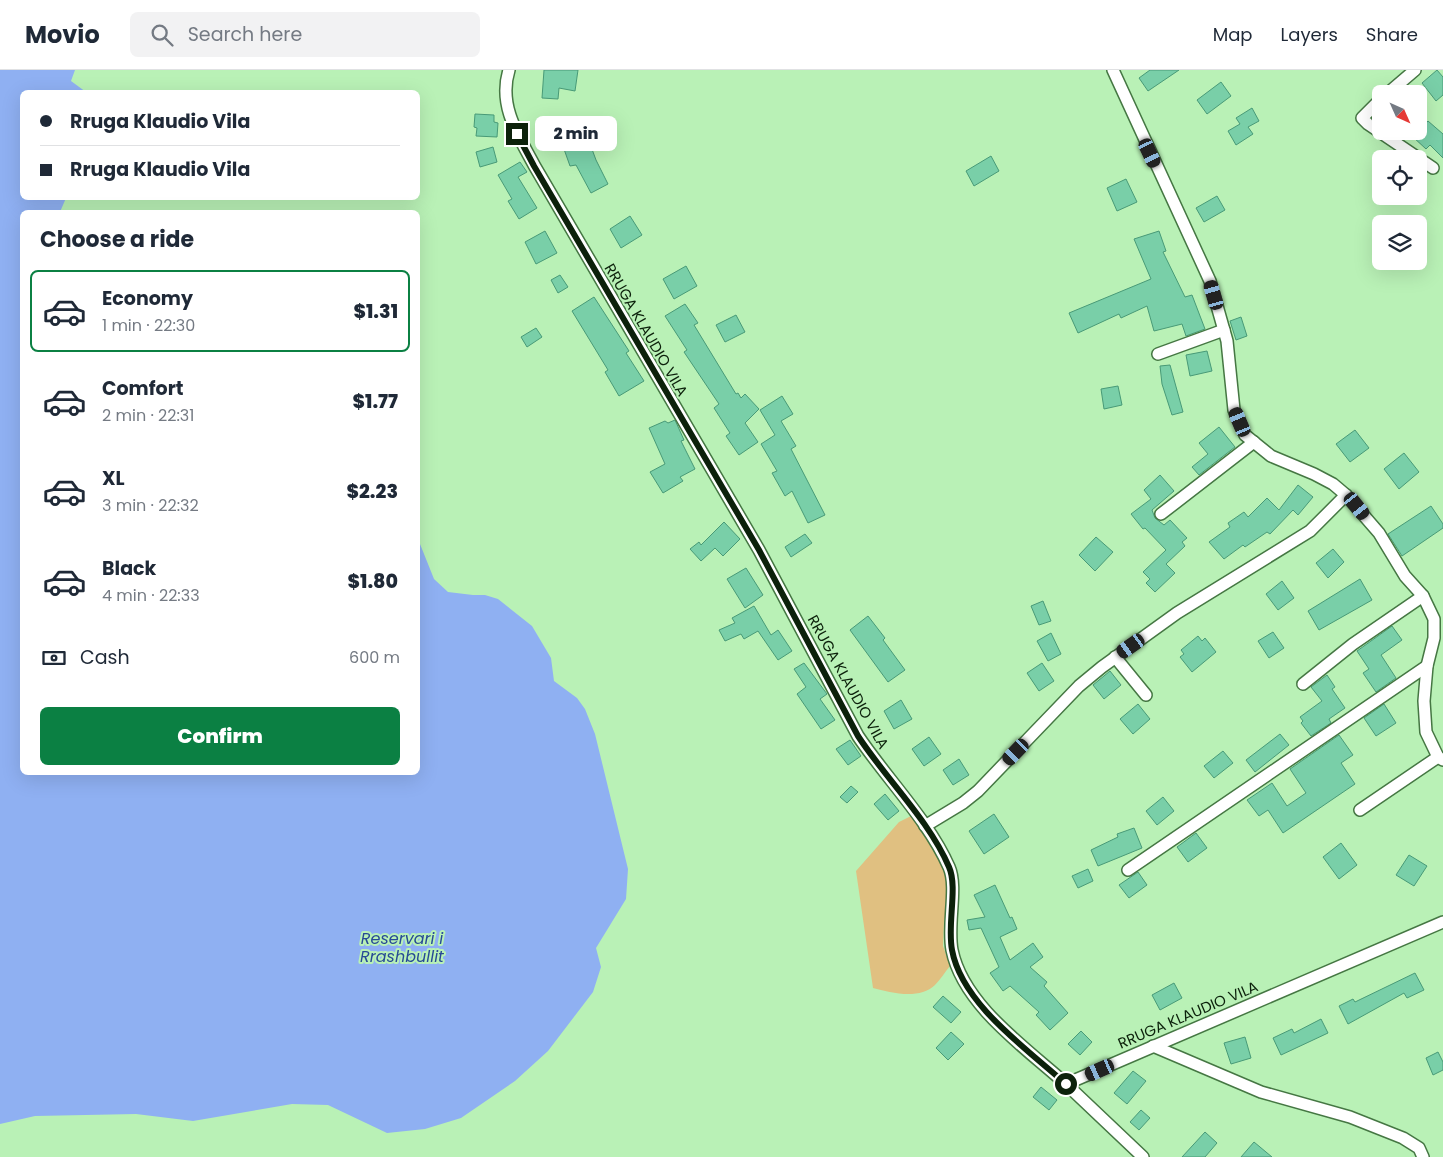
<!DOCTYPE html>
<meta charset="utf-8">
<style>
body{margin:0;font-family:Poppins,sans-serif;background:#f2f2f3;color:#1f2937;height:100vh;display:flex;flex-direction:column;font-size:19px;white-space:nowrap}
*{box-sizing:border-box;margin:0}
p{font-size:16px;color:#747a83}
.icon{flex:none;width:28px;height:28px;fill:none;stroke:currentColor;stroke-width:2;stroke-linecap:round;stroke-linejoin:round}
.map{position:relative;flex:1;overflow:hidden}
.panel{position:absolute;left:20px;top:140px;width:400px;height:565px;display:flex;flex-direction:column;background:#fff;border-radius:8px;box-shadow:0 5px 20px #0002}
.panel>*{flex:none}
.hud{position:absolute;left:20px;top:20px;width:400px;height:110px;border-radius:8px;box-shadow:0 5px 20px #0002;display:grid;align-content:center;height:110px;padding:0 20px;background:#fff}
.needle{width:32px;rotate:135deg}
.fabs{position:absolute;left:1372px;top:15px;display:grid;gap:10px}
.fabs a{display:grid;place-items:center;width:55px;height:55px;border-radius:8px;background:#fff;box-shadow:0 5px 20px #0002;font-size:25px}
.end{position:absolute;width:22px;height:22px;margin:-11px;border:6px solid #0c210b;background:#fff;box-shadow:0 0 0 2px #fff}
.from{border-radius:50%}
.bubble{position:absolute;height:35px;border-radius:8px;background:#fff;box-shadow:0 5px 20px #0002;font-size:16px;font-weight:800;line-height:35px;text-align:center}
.car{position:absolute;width:15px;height:30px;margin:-15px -8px;border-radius:6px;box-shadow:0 0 4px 1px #0007;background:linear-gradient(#222 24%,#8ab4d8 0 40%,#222 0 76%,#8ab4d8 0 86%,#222 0)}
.hud b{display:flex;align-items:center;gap:18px;height:48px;font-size:19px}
.hud b+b{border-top:1px solid #e0e1e3}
.hud i{width:12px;height:12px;background:#1f2937}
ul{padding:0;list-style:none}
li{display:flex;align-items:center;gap:15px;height:82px;margin:0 10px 8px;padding:0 10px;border:2px solid transparent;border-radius:8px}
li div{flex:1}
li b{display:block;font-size:19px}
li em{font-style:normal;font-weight:800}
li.on{border-color:#0b8043}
li>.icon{width:45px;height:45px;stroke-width:1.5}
h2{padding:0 20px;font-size:22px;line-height:60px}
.pay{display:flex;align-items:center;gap:12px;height:55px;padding:0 20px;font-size:19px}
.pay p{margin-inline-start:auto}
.action{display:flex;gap:10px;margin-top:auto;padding:10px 20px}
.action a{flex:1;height:58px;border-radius:8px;background:#0b8043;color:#fff;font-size:20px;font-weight:800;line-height:58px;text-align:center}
header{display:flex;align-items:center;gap:30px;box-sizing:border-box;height:70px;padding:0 25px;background:#fff;border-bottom:1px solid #e0e1e3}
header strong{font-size:24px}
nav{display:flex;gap:28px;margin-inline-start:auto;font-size:18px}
.search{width:350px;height:45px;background:#f2f2f3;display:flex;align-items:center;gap:12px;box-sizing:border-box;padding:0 18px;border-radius:8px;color:#747a83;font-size:19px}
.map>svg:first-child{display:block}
.green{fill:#e0c081}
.water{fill:#8fb0f2}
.building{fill:#79cfa8;stroke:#489a77}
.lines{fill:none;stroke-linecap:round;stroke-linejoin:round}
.minor-casing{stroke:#457743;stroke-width:14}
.minor{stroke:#fff;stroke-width:11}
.route{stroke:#0c210b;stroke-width:6}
.labels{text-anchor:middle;stroke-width:4;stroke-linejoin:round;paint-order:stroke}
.street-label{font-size:15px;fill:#0c210b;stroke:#b9f1b6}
.water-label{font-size:16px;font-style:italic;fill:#274a96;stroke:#b9f1b6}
</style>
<header>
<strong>Movio</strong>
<div class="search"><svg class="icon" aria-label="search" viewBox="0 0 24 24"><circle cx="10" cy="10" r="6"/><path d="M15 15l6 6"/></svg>Search here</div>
<nav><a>Map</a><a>Layers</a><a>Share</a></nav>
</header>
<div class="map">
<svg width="1443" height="1087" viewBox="0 0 1443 1087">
<rect width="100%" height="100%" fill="#b9f1b6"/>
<!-- green -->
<path class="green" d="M911,746L952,804L950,839L944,850L943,876L950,896C945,902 940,910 935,915C920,930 891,923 873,918L856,801L899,752Z"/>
<!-- water -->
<path class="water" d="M0,0H75L71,11L86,22H22V128H66L60,142H22V702H418V469L434,509L448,522L473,525H485L498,529L532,556L551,588L554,611L577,628L585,639L595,664L628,799L626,829L596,878L601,897L593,922L548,981L515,1011L461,1048L425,1059L387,1063L328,1035L292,1034L193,1051L136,1044L35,1046L0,1054Z"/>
<!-- building -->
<g class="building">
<path d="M544,0H578L575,21L559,18L558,29L542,28Z"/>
<path d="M1150,0H1179L1148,21L1139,8Z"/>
<path d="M1437,0L1443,7V25L1436,31L1422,13Z"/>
<path d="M1221,12L1231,26L1207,44L1197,30Z"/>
<path d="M1252,38L1259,51L1248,57L1253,64L1236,75L1228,61L1240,54L1236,48Z"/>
<path d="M475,44L494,45V52L498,53L497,67L476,66L477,58L474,57Z"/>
<path d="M562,49L574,68L586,63L596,90L608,114L591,123L576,95L570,96L559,65L553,55Z"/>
<path d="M1428,51L1443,64V88L1430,75L1426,79L1413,67Z"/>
<path d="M493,77L497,92L480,97L476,82Z"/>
<path d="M991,86L999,101L974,116L966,101Z"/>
<path d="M520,92L527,102L518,107L537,138L519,149L508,131L512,129L498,105Z"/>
<path d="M1126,109L1137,132L1117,141L1107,118Z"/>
<path d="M1217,126L1225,140L1204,152L1196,138Z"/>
<path d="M630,146L642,165L621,178L610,159Z"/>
<path d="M545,161L557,183L536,194L525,172Z"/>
<path d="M1159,161L1166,181L1163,182L1185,227L1192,225L1205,259L1186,266L1182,254L1154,261L1147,236L1121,248L1119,244L1078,263L1069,243L1151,209L1134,169Z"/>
<path d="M686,196L697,216L674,229L663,209Z"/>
<path d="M560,205L568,217L558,223L551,210Z"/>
<path d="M594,227L629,281L626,283L644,311L619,326L605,302L608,300L572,241Z"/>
<path d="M685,234L698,253L694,255L736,324L738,323L741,328L745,324L759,339L745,353L758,372L739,385L726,366L730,363L714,338L719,334L684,282L687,280L665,246Z"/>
<path d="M736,245L745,262L725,272L716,255Z"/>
<path d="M1241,247L1247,266L1236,270L1230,251Z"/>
<path d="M536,258L542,267L527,277L521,267Z"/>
<path d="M1207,281L1212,301L1190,306L1186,285Z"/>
<path d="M1170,295L1183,342L1172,345L1162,314L1160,296Z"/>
<path d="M1118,316L1122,335L1104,339L1101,319Z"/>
<path d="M782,326L793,344L781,351L796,376L791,379L825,445L808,453L792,421L785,426L772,403L777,401L761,374L775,365L760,340Z"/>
<path d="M675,350L684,370L681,371L695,399L680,407L683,411L663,423L650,402L665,394L649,358L665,351L668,353Z"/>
<path d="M1219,357L1235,377L1199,405L1192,397L1208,384L1199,373Z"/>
<path d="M1355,360L1369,378L1350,392L1336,374Z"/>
<path d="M1404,383L1419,402L1399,419L1384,399Z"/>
<path d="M1160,405L1174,421L1152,440L1155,448L1164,455L1170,450L1187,468L1182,472L1185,476L1166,494L1175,503L1155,522L1146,513L1150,509L1143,502L1166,480L1145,458L1143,459L1131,444L1151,429L1144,420Z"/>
<path d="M1298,415L1313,427L1298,445L1293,440L1270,464L1267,462L1245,477L1243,475L1224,489L1209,472L1230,457L1228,453L1244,442L1248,447L1267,428L1279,440Z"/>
<path d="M1431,436L1443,454V458L1402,486L1388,464Z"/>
<path d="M724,452L740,469L723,486L715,478L701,491L690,479L699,472L701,475Z"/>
<path d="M805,464L812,473L791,487L785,477Z"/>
<path d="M1096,467L1113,482L1095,501L1079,485Z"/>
<path d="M1333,479L1344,492L1328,508L1316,493Z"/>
<path d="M746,498L763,525L745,538L727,509Z"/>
<path d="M1360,509L1372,530L1319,560L1308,541Z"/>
<path d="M1282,511L1294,528L1278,540L1266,524Z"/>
<path d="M1043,531L1051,551L1039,555L1031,536Z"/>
<path d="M754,536L771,565L778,560L792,581L778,590L758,561L744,569L741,564L725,571L719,560L735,553L732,548Z"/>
<path d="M868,546L885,568L883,570L905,600L888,612L850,560Z"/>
<path d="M1392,556L1402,570L1381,585L1396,608L1376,622L1363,603L1369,599L1357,581Z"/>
<path d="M1273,562L1284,578L1269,588L1258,571Z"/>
<path d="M1051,563L1061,584L1048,591L1037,571Z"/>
<path d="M1198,566L1202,571L1205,568L1216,582L1192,602L1180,587L1184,584L1181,580Z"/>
<path d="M804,593L827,624L820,629L835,650L821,659L797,624L806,617L794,599Z"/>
<path d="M1042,593L1054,611L1039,621L1027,603Z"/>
<path d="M1110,601L1121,615L1104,629L1093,615Z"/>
<path d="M1327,605L1335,617L1332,619L1345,638L1329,649L1331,653L1311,666L1301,653L1303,651L1300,647L1322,631L1311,617Z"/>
<path d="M901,630L912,649L894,659L884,641Z"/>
<path d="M1138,634L1150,649L1133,664L1120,649Z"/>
<path d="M1384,634L1396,653L1376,666L1364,648Z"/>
<path d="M1280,664L1289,675L1255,702L1246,690Z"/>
<path d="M1339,665L1353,685L1341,693L1355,714L1283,763L1268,740L1259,746L1247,730L1272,713L1287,736L1306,723L1290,699Z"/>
<path d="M929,667L941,684L924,696L912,679Z"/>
<path d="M850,670L861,686L848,695L836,679Z"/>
<path d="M1223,681L1233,693L1214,708L1204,696Z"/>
<path d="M959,689L969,705L953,715L943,700Z"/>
<path d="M851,716L858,722L847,733L840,727Z"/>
<path d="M885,724L899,741L888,750L874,734Z"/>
<path d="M1163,727L1174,741L1157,755L1146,741Z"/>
<path d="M994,744L1009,767L984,784L969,761Z"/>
<path d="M1134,758L1142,778L1098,796L1091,780L1118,767L1117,764Z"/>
<path d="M1196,763L1207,778L1188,792L1177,777Z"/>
<path d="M1341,773L1357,795L1339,809L1323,787Z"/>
<path d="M1409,785L1427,796L1414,816L1396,805Z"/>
<path d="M1088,799L1093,811L1078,818L1072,806Z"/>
<path d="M1138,802L1147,815L1129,828L1119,815Z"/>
<path d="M995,815L1010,848L1012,847L1017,859L1000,867L1010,890L1033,873L1043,887L1030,897L1047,912L1044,916L1068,943L1050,960L1036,945L1039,942L1010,916L1003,921L990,903L999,897L981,858L969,860L967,850L985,847L974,825Z"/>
<path d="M1415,903L1424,920L1407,928L1404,923L1348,954L1339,936L1353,929L1355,932Z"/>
<path d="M1174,913L1182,928L1160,940L1152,925Z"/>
<path d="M943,926L961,942L951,953L933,937Z"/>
<path d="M1321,949L1328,963L1281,985L1273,968L1292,959L1294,963Z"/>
<path d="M1081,961L1092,972L1080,985L1068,974Z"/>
<path d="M951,962L964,974L948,990L936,978Z"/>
<path d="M1245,967L1251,988L1231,994L1224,973Z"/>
<path d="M1438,982L1443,992V1000L1433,1005L1426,988Z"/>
<path d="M1133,1001L1146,1011L1127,1034L1114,1023Z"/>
<path d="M1041,1017L1057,1030L1049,1040L1033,1027Z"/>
<path d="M1141,1040L1150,1048L1139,1060L1130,1052Z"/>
<path d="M1205,1062L1217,1073L1205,1087H1182Z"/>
<path d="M1254,1072L1272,1087H1241Z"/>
</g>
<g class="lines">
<!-- minor casing -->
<g class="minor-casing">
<g id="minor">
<path d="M509,0C498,35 518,65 534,95L759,480L858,666C886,708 929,751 949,797C958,817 947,854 952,880C963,935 1026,978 1066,1014L1443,852"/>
<path d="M1113,0L1210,211L1227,271L1234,340L1245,365L1271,386L1314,404L1333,414L1346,425L1379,463L1405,506L1423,526L1434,549V568L1427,596L1424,631L1426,662L1438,687L1443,690"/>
<path d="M1387,24L1415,0"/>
<path d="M1381,29L1362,48L1368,54L1433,98"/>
<path d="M1158,284L1224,260"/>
<path d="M1161,444L1254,372"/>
<path d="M1115,587L1146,625"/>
<path d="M1303,614L1353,574L1423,526"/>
<path d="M1360,740L1438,687"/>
<path d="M925,756L963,733L978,721L1079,616L1102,597L1177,543L1310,461L1346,425"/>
<path d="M1128,800L1427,596"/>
<path d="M1153,976L1261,1022L1350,1047L1403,1068L1419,1078L1423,1087"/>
<path d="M1066,1014L1143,1087"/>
</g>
</g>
<!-- minor -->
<use href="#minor" class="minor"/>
</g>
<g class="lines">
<!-- route -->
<path class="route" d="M517,64L534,96L759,480L858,666C886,709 929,750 949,797C958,817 947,854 952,880C962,934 1026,978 1066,1014"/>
</g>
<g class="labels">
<!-- street labels -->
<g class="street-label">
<text transform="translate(646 260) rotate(60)" y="5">RRUGA KLAUDIO VILA</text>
<text transform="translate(848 612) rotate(61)" y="5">RRUGA KLAUDIO VILA</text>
<text transform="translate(1188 945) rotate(-23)" y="5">RRUGA KLAUDIO VILA</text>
</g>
<!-- water labels -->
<g class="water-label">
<text x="402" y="874">Reservari i<tspan x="402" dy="18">Rrashbullit</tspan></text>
</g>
</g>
</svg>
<div class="fabs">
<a><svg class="needle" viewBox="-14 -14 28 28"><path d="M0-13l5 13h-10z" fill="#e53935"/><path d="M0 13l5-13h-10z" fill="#747a83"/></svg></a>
<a><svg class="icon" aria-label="locate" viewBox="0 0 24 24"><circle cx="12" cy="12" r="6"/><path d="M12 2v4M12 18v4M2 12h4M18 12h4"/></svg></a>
<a><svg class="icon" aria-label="layers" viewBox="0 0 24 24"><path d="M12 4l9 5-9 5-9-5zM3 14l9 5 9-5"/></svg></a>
</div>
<i class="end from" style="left:1066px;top:1014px"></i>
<i class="end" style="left:517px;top:64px"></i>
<div class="bubble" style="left:535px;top:46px;width:82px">2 min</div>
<i class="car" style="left:1150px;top:83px;rotate:155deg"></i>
<i class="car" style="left:1214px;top:225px;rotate:344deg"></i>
<i class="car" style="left:1240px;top:352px;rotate:337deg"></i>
<i class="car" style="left:1357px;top:436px;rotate:141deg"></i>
<i class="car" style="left:1131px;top:576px;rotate:235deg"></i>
<i class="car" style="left:1016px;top:682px;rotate:224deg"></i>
<i class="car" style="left:1100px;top:1000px;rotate:246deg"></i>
<div class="hud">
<b><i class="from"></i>Rruga Klaudio Vila</b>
<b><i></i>Rruga Klaudio Vila</b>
</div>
<section class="panel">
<h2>Choose a ride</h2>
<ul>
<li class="on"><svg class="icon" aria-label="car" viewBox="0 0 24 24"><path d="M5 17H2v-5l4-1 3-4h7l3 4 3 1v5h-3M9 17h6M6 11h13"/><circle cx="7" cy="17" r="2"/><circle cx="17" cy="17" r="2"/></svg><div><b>Economy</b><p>1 min · 22:30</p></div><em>$1.31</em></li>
<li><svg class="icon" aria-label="car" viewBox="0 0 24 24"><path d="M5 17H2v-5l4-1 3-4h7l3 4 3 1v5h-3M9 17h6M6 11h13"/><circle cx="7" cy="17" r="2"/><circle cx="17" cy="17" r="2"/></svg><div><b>Comfort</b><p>2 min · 22:31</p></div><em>$1.77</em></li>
<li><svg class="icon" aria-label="car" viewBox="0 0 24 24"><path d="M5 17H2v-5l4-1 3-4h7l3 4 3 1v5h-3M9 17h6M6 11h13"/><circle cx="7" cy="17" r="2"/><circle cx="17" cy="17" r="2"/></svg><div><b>XL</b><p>3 min · 22:32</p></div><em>$2.23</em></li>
<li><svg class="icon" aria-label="car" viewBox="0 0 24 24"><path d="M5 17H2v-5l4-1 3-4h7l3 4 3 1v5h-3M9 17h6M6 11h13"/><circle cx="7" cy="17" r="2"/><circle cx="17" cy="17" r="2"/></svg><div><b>Black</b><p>4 min · 22:33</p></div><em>$1.80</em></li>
</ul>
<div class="pay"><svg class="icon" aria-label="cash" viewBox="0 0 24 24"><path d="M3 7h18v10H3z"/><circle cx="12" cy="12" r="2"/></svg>Cash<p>600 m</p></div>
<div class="action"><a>Confirm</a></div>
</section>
</div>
